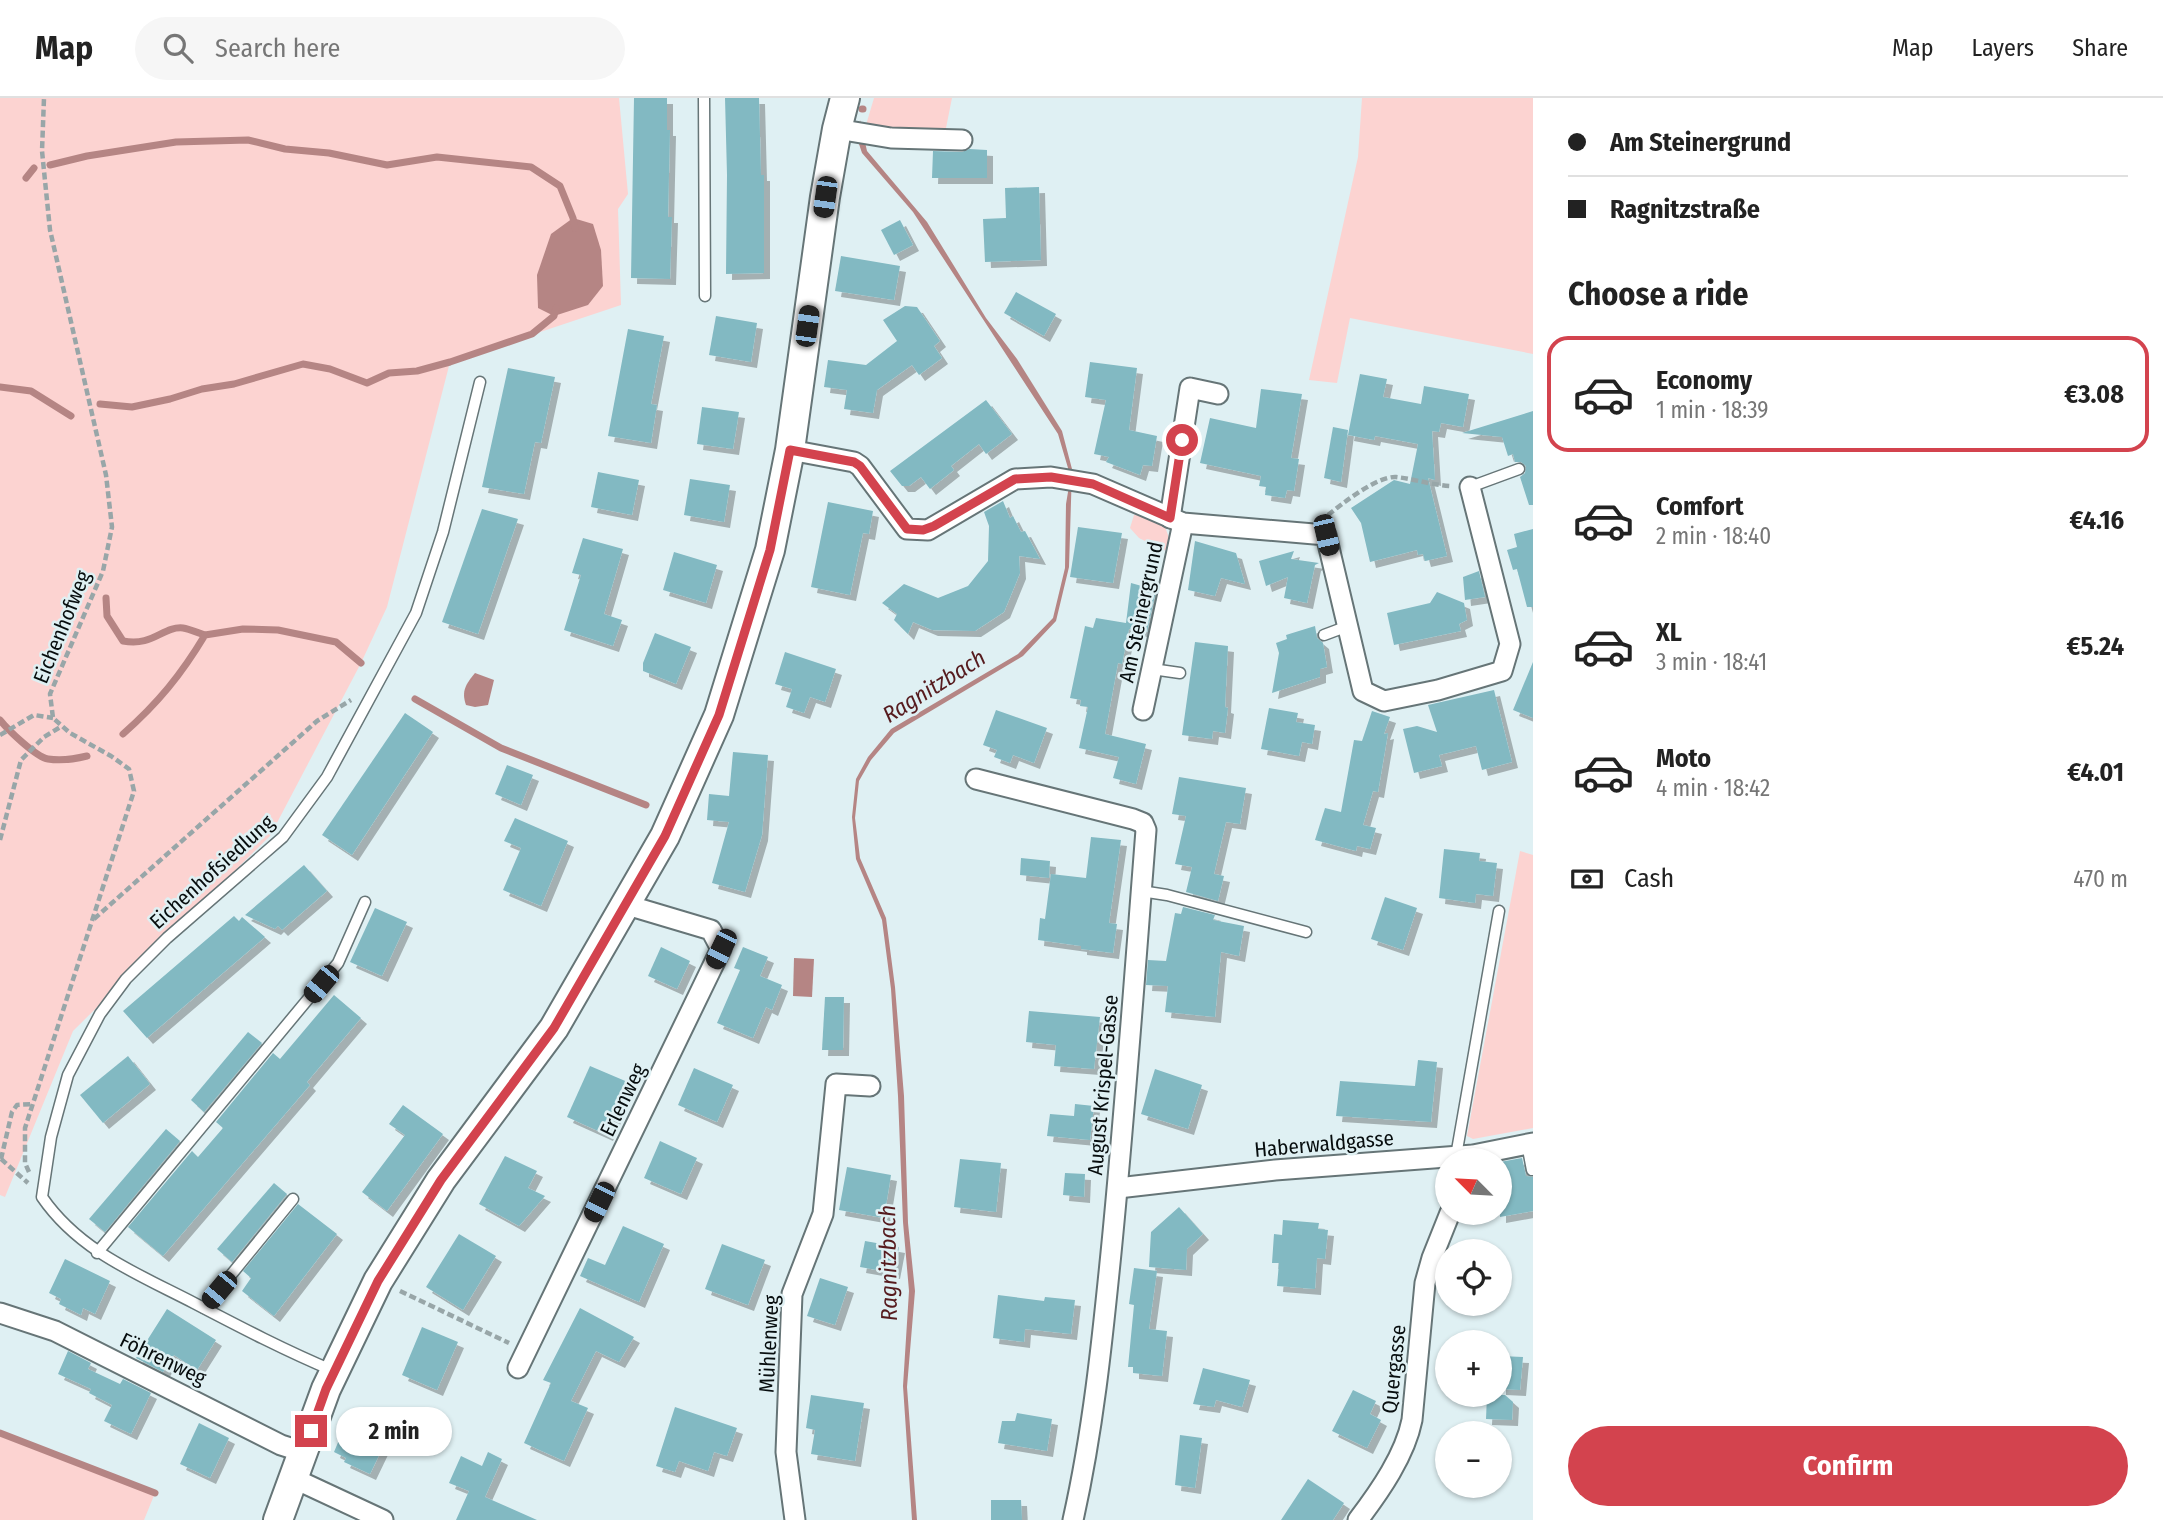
<!DOCTYPE html>
<meta charset="utf-8">
<style>
body{margin:0;font-family:"Fira Sans Condensed",sans-serif;background:#f6f6f6;color:#222;height:100vh;display:flex;flex-direction:column;font-size:26px;white-space:nowrap}
*{box-sizing:border-box;margin:0}
p{font-size:23px;color:#767676}
.icon{flex:none;width:38px;height:38px;fill:none;stroke:currentColor;stroke-width:2;stroke-linecap:round;stroke-linejoin:round}
.map{position:relative;flex:1;overflow:hidden}
.details{display:flex;flex-direction:column;background:#fff;width:630px}
.details>*{flex:none}
.top-card{display:grid;align-content:center;height:154px;padding:0 35px;background:#fff}
.needle{width:46px;rotate:294deg}
.buttons{position:absolute;left:1435px;top:1050px;display:grid;gap:14px}
.buttons a{display:grid;place-items:center;width:77px;height:77px;border-radius:50%;background:#fff;box-shadow:0 2px 5px #0004;font-size:35px}
.end{position:absolute;width:32px;height:32px;margin:-16px;border:9px solid #d3434e;background:#fff;box-shadow:0 0 0 4px #fff}
.from{border-radius:50%}
.bubble{position:absolute;height:49px;border-radius:24px;background:#fff;box-shadow:0 2px 5px #0004;font-size:23px;font-weight:700;line-height:49px;text-align:center}
.car{position:absolute;width:21px;height:42px;margin:-21px -10px;border-radius:9px;box-shadow:0 0 5px 2px #0007;background:linear-gradient(#222 24%,#8ab4d8 0 40%,#222 0 76%,#8ab4d8 0 86%,#222 0)}
.top-card b{display:flex;align-items:center;gap:24px;height:66px;font-size:26px}
.top-card b+b{border-top:2px solid #e0e0e0}
.top-card i{width:18px;height:18px;background:#222}
ul{padding:0;list-style:none}
li{display:flex;align-items:center;gap:21px;height:116px;margin:0 14px 10px;padding:0 21px;border:4px solid transparent;border-radius:21px}
li div{flex:1}
li b{display:block;font-size:26px}
li em{font-style:normal;font-weight:700}
li.active{border-color:#d3434e}
li>.icon{width:63px;height:63px;stroke-width:1.5}
h2{padding:0 35px;font-size:32px;line-height:84px}
.pay{display:flex;align-items:center;gap:18px;height:77px;padding:0 35px;font-size:26px}
.pay p{margin-inline-start:auto}
.action{display:flex;gap:14px;margin-top:auto;padding:14px 35px}
.action a{flex:1;height:80px;border-radius:42px;background:#d3434e;color:#fff;font-size:28px;font-weight:700;line-height:80px;text-align:center}
header{display:flex;align-items:center;gap:42px;box-sizing:border-box;height:98px;padding:0 35px;background:#fff;border-bottom:2px solid #e0e0e0}
header strong{font-size:33px}
nav{display:flex;gap:38px;margin-inline-start:auto;font-size:24px}
.search{width:490px;height:63px;background:#f6f6f6;display:flex;align-items:center;gap:18px;box-sizing:border-box;padding:0 24px;border-radius:38px;color:#767676;font-size:26px}
main{display:flex;flex:1;min-height:0}
.map>svg:first-child{display:block}
.green{fill:#fcd3d1}
.water{fill:#b58584}
.lines{fill:none;stroke-linecap:round;stroke-linejoin:round}
.stream{stroke:#b58584;stroke-width:7}
.building{fill:#82b9c2;filter:url(#shadow)}
.service-casing{stroke:#667577;stroke-width:13}
.minor-casing{stroke:#667577;stroke-width:23}
.secondary-casing{stroke:#667577;stroke-width:32}
.path{stroke:#98a6a8;stroke-width:4.5;stroke-dasharray:7 3.5;stroke-linecap:butt}
.service{stroke:#fff;stroke-width:10}
.minor{stroke:#fff;stroke-width:19}
.secondary{stroke:#fff;stroke-width:28}
.route{stroke:#d3434e;stroke-width:9}
.labels{text-anchor:middle;stroke-width:5;stroke-linejoin:round;paint-order:stroke}
.street-label{font-size:21px;fill:#070d0e;stroke:#dff0f3}
.water-label{font-size:23px;font-style:italic;fill:#561b1e;stroke:#dff0f3}
</style>
<header>
<strong>Map</strong>
<div class="search"><svg class="icon" aria-label="search" viewBox="0 0 24 24"><circle cx="10" cy="10" r="6"/><path d="M15 15l6 6"/></svg>Search here</div>
<nav><a>Map</a><a>Layers</a><a>Share</a></nav>
</header>
<main>
<div class="map">
<svg width="1533" height="1422" viewBox="0 0 1533 1422">
<defs>
<filter id="shadow"><feDropShadow dx="6" dy="6" stdDeviation="0" flood-color="#0004"/></filter>
</defs>
<rect width="100%" height="100%" fill="#dff0f3"/>
<!-- green -->
<g class="green">
<path d="M0,0H619L628,96L618,111L621,207L450,264L387,509L361,565L270,738L73,933L5,1099L0,1097Z"/>
<path d="M874,0H952L945,35L866,27Z"/>
<path d="M1362,0H1533V256L1350,220L1337,285L1309,282L1358,59Z"/>
<path d="M1134,417L1154,419L1163,423L1169,440L1168,450L1157,457L1153,447L1139,440L1130,430Z"/>
<path d="M1520,753L1533,757V1030L1473,1041L1467,1038Z"/>
<path d="M0,1335L155,1395L144,1422H0Z"/>
</g>
<!-- water -->
<g class="water">
<path d="M860,22L867,53L927,124L986,220L1017,261L1062,333L1072,371L1069,469L1056,523L1023,558L894,635L871,662L859,683L855,720L860,760L886,820L895,889L904,998L908,1125L915,1193L907,1289L917,1422H912L903,1288L909,1193L903,1124L898,998L891,891L882,822L856,761L852,719L856,681L868,659L891,631L1018,556L1053,520L1065,470L1066,406L1069,388L1068,370L1058,336L913,114L862,55L858,43Z"/>
<path d="M573,120L593,126L601,152L603,188L588,207L554,218L538,210L537,177L551,136Z"/>
<path d="M475,575L494,582L488,607L475,609L466,607C461,593 466,586 475,575Z"/>
<path d="M794,860L814,861L812,899L793,898Z"/>
</g>
<g class="lines">
<!-- stream -->
<g class="stream">
<path d="M862,11H863"/>
<path d="M50,67L87,58L176,44L248,42L285,51L329,55L387,67L437,59L531,69L560,88L573,120L575,130"/>
<path d="M26,80L34,70"/>
<path d="M0,289L31,293L71,318"/>
<path d="M100,306L132,309L170,301L202,291L234,286L303,266L330,271L367,285L389,275L417,273L450,264L532,236L554,218L556,210"/>
<path d="M106,500L107,518L123,543C153,549 163,528 183,530C190,531 198,535 205,537"/>
<path d="M415,601L501,650L646,707"/>
<path d="M0,622C8,632 36,659 48,661C61,663 75,661 87,658"/>
<path d="M123,636C158,605 181,577 205,537L243,531L278,532L336,544L361,565"/>
<path d="M0,1335L155,1395"/>
</g>
</g>
<!-- building -->
<g class="building">
<path d="M634,0H667V32H670L668,119H672L670,181L631,180Z"/>
<path d="M725,0H759L761,77H764V175L726,176L727,77Z"/>
<path d="M969,51L987,52V80H932L933,53L962,54Z"/>
<path d="M1039,89L1041,162L985,164L983,121L1006,120L1005,90Z"/>
<path d="M900,122L913,147L894,157L881,132Z"/>
<path d="M841,158L900,168L894,202L835,193Z"/>
<path d="M1016,194L1056,216L1044,238L1004,215Z"/>
<path d="M905,208L917,209L940,243L934,248L942,260L919,277L912,267L877,292L873,315L844,311L847,292L824,289L828,262L866,267L897,243L883,222Z"/>
<path d="M716,218L757,225L751,264L709,257Z"/>
<path d="M628,231L664,238L651,306L657,307L651,345L608,338Z"/>
<path d="M1090,264L1137,270L1129,332L1157,338L1152,368L1143,367L1140,377L1106,364L1109,359L1094,356L1106,302L1085,299Z"/>
<path d="M508,270L555,279L541,345L535,344L524,396L482,389Z"/>
<path d="M1360,276L1387,281L1383,299L1421,306L1424,288L1469,296L1463,329L1441,325L1439,334L1432,333L1435,382L1428,380L1447,458L1425,463L1423,456L1418,457L1417,452L1370,464L1361,425L1351,410L1394,382L1410,386L1418,346L1375,338L1374,342L1348,337Z"/>
<path d="M1261,291L1302,296L1291,360L1299,361L1294,393L1287,392L1285,400L1265,397L1266,389L1259,388L1261,378L1200,365L1210,320L1256,330Z"/>
<path d="M986,302L1012,336L986,356L979,346L951,368L954,372L930,391L921,379L909,388H902L890,373Z"/>
<path d="M702,309L739,314L733,351L697,346Z"/>
<path d="M1533,313V407H1529L1520,379L1525,375L1526,368L1521,364H1515L1513,356L1508,358L1502,339L1462,335Z"/>
<path d="M1333,329L1348,332L1341,384L1324,380Z"/>
<path d="M598,374L639,382L632,417L591,409Z"/>
<path d="M690,381L730,387L724,424L684,417Z"/>
<path d="M1003,403L1010,420L1013,418L1021,434L1025,433L1040,461L1019,458L1020,475L1004,514L975,533L932,532L913,524L908,536L894,522L897,516L882,505L904,486L938,500L968,488L988,463L989,428L984,414Z"/>
<path d="M828,404L873,413L869,436L863,435L850,497L811,489Z"/>
<path d="M482,411L518,421L478,536L442,524Z"/>
<path d="M1078,429L1122,435L1113,485L1070,479Z"/>
<path d="M1533,431V509H1527L1517,471L1513,472L1507,452L1517,449L1514,436Z"/>
<path d="M583,440L623,451L604,516L622,522L613,548L564,532L581,477L572,475Z"/>
<path d="M1195,443L1236,455L1245,486L1221,480L1215,498L1188,492Z"/>
<path d="M1294,453L1291,461L1319,465L1315,467L1307,505L1284,500L1288,479L1266,488L1259,463Z"/>
<path d="M674,454L717,467L706,505L663,492Z"/>
<path d="M1479,473L1485,499L1465,502L1463,479Z"/>
<path d="M1131,485L1156,492L1147,534L1129,531L1122,566L1118,565L1105,636L1146,646L1136,686L1113,680L1119,659L1079,650L1088,609L1080,608L1081,602L1070,600L1085,528L1093,530L1096,520L1126,525Z"/>
<path d="M1437,494L1464,505L1467,522L1459,526L1461,533L1394,547L1387,515L1430,505Z"/>
<path d="M1315,528L1317,540L1323,545L1327,569L1320,571V579L1272,595L1279,555L1276,545L1287,541L1286,537Z"/>
<path d="M655,535L691,549L676,586L643,573V565Z"/>
<path d="M1195,544L1228,548L1225,609L1228,610L1225,635L1213,633L1212,641L1182,637Z"/>
<path d="M785,554L836,571L825,604L810,599L804,615L786,609L792,591L775,586Z"/>
<path d="M1533,564V620L1513,612Z"/>
<path d="M1494,592L1512,664L1482,672L1476,648L1439,657L1442,668L1414,675L1403,631L1417,628L1437,634L1428,607Z"/>
<path d="M1269,610L1298,615L1296,624L1315,627L1312,646L1302,644L1299,658L1261,651Z"/>
<path d="M996,612L1047,630L1034,665L1013,657L1010,665L994,659L997,652L983,647Z"/>
<path d="M1372,613L1390,619L1384,636L1388,635L1378,694L1373,693L1363,727L1376,730L1370,751L1357,748L1356,753L1315,742L1325,710L1341,714L1354,642L1362,643Z"/>
<path d="M405,615L433,634L352,757L322,737Z"/>
<path d="M733,654L768,657L762,737L745,794L712,785L729,724L707,722L709,696L729,698Z"/>
<path d="M507,667L533,677L521,707L495,696Z"/>
<path d="M1179,679L1246,690L1240,726L1226,724L1214,776L1224,778L1218,803L1186,794L1192,769L1175,766L1186,718L1172,716Z"/>
<path d="M515,720L568,743L541,808L503,792L521,750L504,743Z"/>
<path d="M1091,739L1121,742L1109,825L1117,826L1113,855L1081,851V848L1038,842L1040,820L1045,821L1051,776L1086,780Z"/>
<path d="M1444,751L1480,755L1479,763L1497,765L1493,798L1476,796L1475,805L1439,800Z"/>
<path d="M1021,760L1050,763L1049,780L1020,777Z"/>
<path d="M304,767L327,793L282,832L278,828L275,831L245,817Z"/>
<path d="M1385,799L1417,810L1403,852L1371,841Z"/>
<path d="M1183,809L1215,817L1213,822L1244,828L1239,858L1221,854L1215,919L1165,914L1168,888L1146,887L1148,862L1166,863L1175,815L1181,816Z"/>
<path d="M375,810L407,824L382,878L350,864Z"/>
<path d="M234,818L239,823L242,819L265,839L147,940L123,913Z"/>
<path d="M661,849L690,863L677,891L648,878Z"/>
<path d="M743,849L768,859L760,878L782,887L772,912L766,909L753,940L717,925L740,872L734,870Z"/>
<path d="M334,897L361,920L307,984L310,987L163,1158L128,1129L192,1053L198,1059L223,1030L216,1024L273,955L280,961Z"/>
<path d="M825,899H844L843,952H822Z"/>
<path d="M1029,913L1100,919L1094,971L1054,968L1056,947L1026,944Z"/>
<path d="M248,934L262,945L204,1014L191,1002Z"/>
<path d="M128,958L150,986L103,1025L80,997Z"/>
<path d="M1418,962L1437,964L1431,1024L1336,1018L1340,983L1415,988Z"/>
<path d="M590,968L630,985L607,1037L567,1019Z"/>
<path d="M694,970L733,987L717,1024L678,1007Z"/>
<path d="M1155,971L1202,987L1188,1031L1141,1016Z"/>
<path d="M1075,1006L1094,1008L1090,1042L1047,1038L1050,1016L1074,1018Z"/>
<path d="M403,1007L443,1036L387,1113L362,1094L405,1037L389,1026Z"/>
<path d="M166,1031L180,1043L105,1134L89,1121Z"/>
<path d="M660,1043L697,1060L681,1096L644,1080Z"/>
<path d="M505,1058L537,1073L528,1090L545,1098L519,1128L479,1106Z"/>
<path d="M1522,1060L1526,1078L1533,1079V1113L1500,1119V1064Z"/>
<path d="M960,1061L1001,1065L996,1114L954,1109Z"/>
<path d="M847,1069L891,1077L884,1120L839,1112Z"/>
<path d="M1065,1075L1085,1076L1084,1099L1063,1097Z"/>
<path d="M274,1085L287,1096L232,1164L217,1151Z"/>
<path d="M298,1106L337,1136L274,1218L242,1193L251,1180L243,1173Z"/>
<path d="M1179,1109L1203,1136L1187,1151L1186,1172L1149,1169L1151,1134Z"/>
<path d="M1283,1122L1319,1125L1318,1131L1328,1132L1325,1161L1317,1160L1315,1191L1277,1188L1279,1165H1272L1274,1136L1282,1137Z"/>
<path d="M623,1128L664,1146L639,1204L580,1178L588,1160L605,1167Z"/>
<path d="M459,1136L496,1158L463,1212L426,1189Z"/>
<path d="M865,1143L899,1149L894,1175L860,1169Z"/>
<path d="M722,1146L765,1162L748,1207L705,1191Z"/>
<path d="M65,1161L110,1183L95,1216L83,1210L81,1217L59,1206L61,1201L49,1195Z"/>
<path d="M1134,1170L1157,1173L1149,1231L1167,1233L1162,1278L1133,1275V1269H1128L1134,1207L1129,1206Z"/>
<path d="M820,1180L848,1189L835,1227L807,1218Z"/>
<path d="M998,1197L1044,1203L1045,1199L1075,1202L1071,1236L1025,1231L1024,1244L993,1240Z"/>
<path d="M580,1210L634,1239L619,1264L596,1253L571,1303L588,1310L564,1363L524,1345L551,1285L543,1282Z"/>
<path d="M167,1211L216,1242L197,1272L174,1257L163,1274L136,1260Z"/>
<path d="M422,1229L458,1244L437,1292L402,1277Z"/>
<path d="M68,1253L91,1265L88,1271L120,1286L123,1281L151,1295L131,1336L104,1323L112,1307L89,1295L91,1291L58,1276Z"/>
<path d="M1500,1258L1523,1259L1520,1292L1500,1291Z"/>
<path d="M1203,1270L1250,1282L1242,1309L1216,1302L1214,1309L1193,1306Z"/>
<path d="M1353,1292L1376,1303L1370,1316L1381,1322L1367,1350L1332,1333Z"/>
<path d="M811,1297L864,1305L855,1363L811,1356L815,1332L806,1330Z"/>
<path d="M1487,1297H1505L1513,1304L1512,1322L1486,1321Z"/>
<path d="M675,1309L737,1330L727,1358L714,1354L708,1373L679,1363L675,1374L656,1368Z"/>
<path d="M1017,1315L1052,1321L1047,1353L998,1345L1002,1323H1015Z"/>
<path d="M199,1325L229,1340L210,1380L180,1366Z"/>
<path d="M342,1335L382,1351L370,1376L344,1364L346,1360L334,1354Z"/>
<path d="M1180,1337L1202,1340L1195,1390L1175,1387Z"/>
<path d="M488,1354L502,1361L485,1399L537,1422H456L469,1393L449,1385L461,1358L482,1368Z"/>
<path d="M1308,1381L1344,1405L1333,1422H1281Z"/>
<path d="M991,1402H1021L1022,1422H991Z"/>
</g>
<g class="lines">
<!-- service casing -->
<g class="service-casing">
<g id="service">
<path d="M704,0L705,198"/>
<path d="M1470,389L1519,371"/>
<path d="M1324,537L1348,528"/>
<path d="M1152,571L1180,575"/>
<path d="M1141,793L1167,797L1306,834"/>
<path d="M1527,1046L1532,1072"/>
<path d="M1456,1058L1499,813"/>
<path d="M97,1155L338,865L365,804"/>
<path d="M204,1210L293,1101"/>
<path d="M334,1273C286,1253 240,1229 194,1205C138,1176 79,1153 42,1099L51,1039L68,977L100,916L126,881L167,840L283,739L327,679L416,515L443,434L480,284"/>
</g>
</g>
<!-- minor casing -->
<g class="minor-casing">
<g id="minor">
<path d="M837,31L891,40L962,42"/>
<path d="M790,352L854,364L860,368L907,431L928,432L1015,381L1051,379L1093,386L1183,425L1326,437L1363,593L1384,603L1438,592L1502,573L1510,546L1470,389"/>
<path d="M1170,420L1190,290L1218,296"/>
<path d="M1143,612L1183,425"/>
<path d="M976,681L1133,721L1143,725L1146,732C1135,873 1125,1014 1111,1155C1102,1245 1093,1333 1073,1422"/>
<path d="M1118,1090L1275,1072L1473,1057L1533,1045"/>
<path d="M0,1215L55,1233L281,1347L303,1354"/>
<path d="M518,1270L721,851L711,832L627,807"/>
<path d="M295,1381L383,1422"/>
<path d="M795,1422L786,1354L792,1196L823,1116L836,986L870,988"/>
<path d="M1358,1422C1380,1393 1405,1357 1412,1322L1425,1185L1432,1160L1450,1115"/>
</g>
</g>
<!-- secondary casing -->
<g class="secondary-casing">
<path id="secondary" d="M278,1422L326,1291L378,1183L441,1082L554,930L665,738L719,617L770,452L790,352L825,99L837,31L845,0"/>
</g>
<!-- path -->
<g class="path">
<path d="M1328,417C1343,405 1377,378 1396,379C1414,381 1432,387 1451,388"/>
<path d="M0,637L34,617L53,620"/>
<path d="M0,742L21,662L44,639L62,628"/>
<path d="M94,821L317,623L351,602"/>
<path d="M1,1061L12,1014L17,1007L33,1006"/>
<path d="M1,1061L28,1085"/>
<path d="M29,1074L25,1065V1030L134,693L129,671L111,658L70,635L53,620L50,596L103,473L112,429L106,377L50,132L42,53L44,0"/>
<path d="M400,1193L509,1245"/>
</g>
<!-- service -->
<use href="#service" class="service"/>
<!-- minor -->
<use href="#minor" class="minor"/>
<!-- secondary -->
<use href="#secondary" class="secondary"/>
</g>
<g class="lines">
<!-- route -->
<path class="route" d="M311,1333L326,1291L378,1183L441,1082L554,930L665,738L719,617L770,452L790,352L854,364L860,368L907,431L923,432L934,428L1015,381L1051,379L1093,386L1170,420L1182,342"/>
</g>
<g class="labels">
<!-- street labels -->
<g class="street-label">
<text transform="translate(1141 514) rotate(-78)" y="7">Am Steinergrund</text>
<text transform="translate(62 529) rotate(-68)" y="7">Eichenhofweg</text>
<text transform="translate(212 774) rotate(-42)" y="7">Eichenhofsiedlung</text>
<text transform="translate(1103 987) rotate(-85)" y="7">August Krispel-Gasse</text>
<text transform="translate(623 1002) rotate(-64)" y="7">Erlenweg</text>
<text transform="translate(1324 1046) rotate(-5)" y="7">Haberwaldgasse</text>
<text transform="translate(769 1246) rotate(-87)" y="7">Mühlenweg</text>
<text transform="translate(163 1261) rotate(26)" y="7">Föhrenweg</text>
<text transform="translate(1394 1271) rotate(-84)" y="7">Quergasse</text>
</g>
<!-- water labels -->
<g class="water-label">
<text transform="translate(934 588) rotate(-32)" y="8">Ragnitzbach</text>
<text transform="translate(888 1165) rotate(-91)" y="8">Ragnitzbach</text>
</g>
</g>
</svg>
<div class="buttons">
<a><svg class="needle" viewBox="-14 -14 28 28"><path d="M0-13l5 13h-10z" fill="#e53935"/><path d="M0 13l5-13h-10z" fill="#767676"/></svg></a>
<a><svg class="icon" aria-label="locate" viewBox="0 0 24 24"><circle cx="12" cy="12" r="6"/><path d="M12 2v4M12 18v4M2 12h4M18 12h4"/></svg></a>
<a>+</a>
<a>−</a>
</div>
<i class="end from" style="left:1182px;top:342px"></i>
<i class="end" style="left:311px;top:1333px"></i>
<div class="bubble" style="left:336px;top:1309px;width:116px">2 min</div>
<i class="car" style="left:825px;top:99px;rotate:188deg"></i>
<i class="car" style="left:807px;top:228px;rotate:8deg"></i>
<i class="car" style="left:1326px;top:437px;rotate:167deg"></i>
<i class="car" style="left:721px;top:851px;rotate:206deg"></i>
<i class="car" style="left:321px;top:886px;rotate:220deg"></i>
<i class="car" style="left:599px;top:1104px;rotate:206deg"></i>
<i class="car" style="left:219px;top:1192px;rotate:220deg"></i>
</div>
<section class="details">
<div class="top-card">
<b><i class="from"></i>Am Steinergrund</b>
<b><i></i>Ragnitzstraße</b>
</div>
<h2>Choose a ride</h2>
<ul>
<li class="active"><svg class="icon" aria-label="car" viewBox="0 0 24 24"><path d="M5 17H2v-5l4-1 3-4h7l3 4 3 1v5h-3M9 17h6M6 11h13"/><circle cx="7" cy="17" r="2"/><circle cx="17" cy="17" r="2"/></svg><div><b>Economy</b><p>1 min · 18:39</p></div><em>€3.08</em></li>
<li><svg class="icon" aria-label="car" viewBox="0 0 24 24"><path d="M5 17H2v-5l4-1 3-4h7l3 4 3 1v5h-3M9 17h6M6 11h13"/><circle cx="7" cy="17" r="2"/><circle cx="17" cy="17" r="2"/></svg><div><b>Comfort</b><p>2 min · 18:40</p></div><em>€4.16</em></li>
<li><svg class="icon" aria-label="car" viewBox="0 0 24 24"><path d="M5 17H2v-5l4-1 3-4h7l3 4 3 1v5h-3M9 17h6M6 11h13"/><circle cx="7" cy="17" r="2"/><circle cx="17" cy="17" r="2"/></svg><div><b>XL</b><p>3 min · 18:41</p></div><em>€5.24</em></li>
<li><svg class="icon" aria-label="car" viewBox="0 0 24 24"><path d="M5 17H2v-5l4-1 3-4h7l3 4 3 1v5h-3M9 17h6M6 11h13"/><circle cx="7" cy="17" r="2"/><circle cx="17" cy="17" r="2"/></svg><div><b>Moto</b><p>4 min · 18:42</p></div><em>€4.01</em></li>
</ul>
<div class="pay"><svg class="icon" aria-label="cash" viewBox="0 0 24 24"><path d="M3 7h18v10H3z"/><circle cx="12" cy="12" r="2"/></svg>Cash<p>470 m</p></div>
<div class="action"><a>Confirm</a></div>
</section>
</main>
